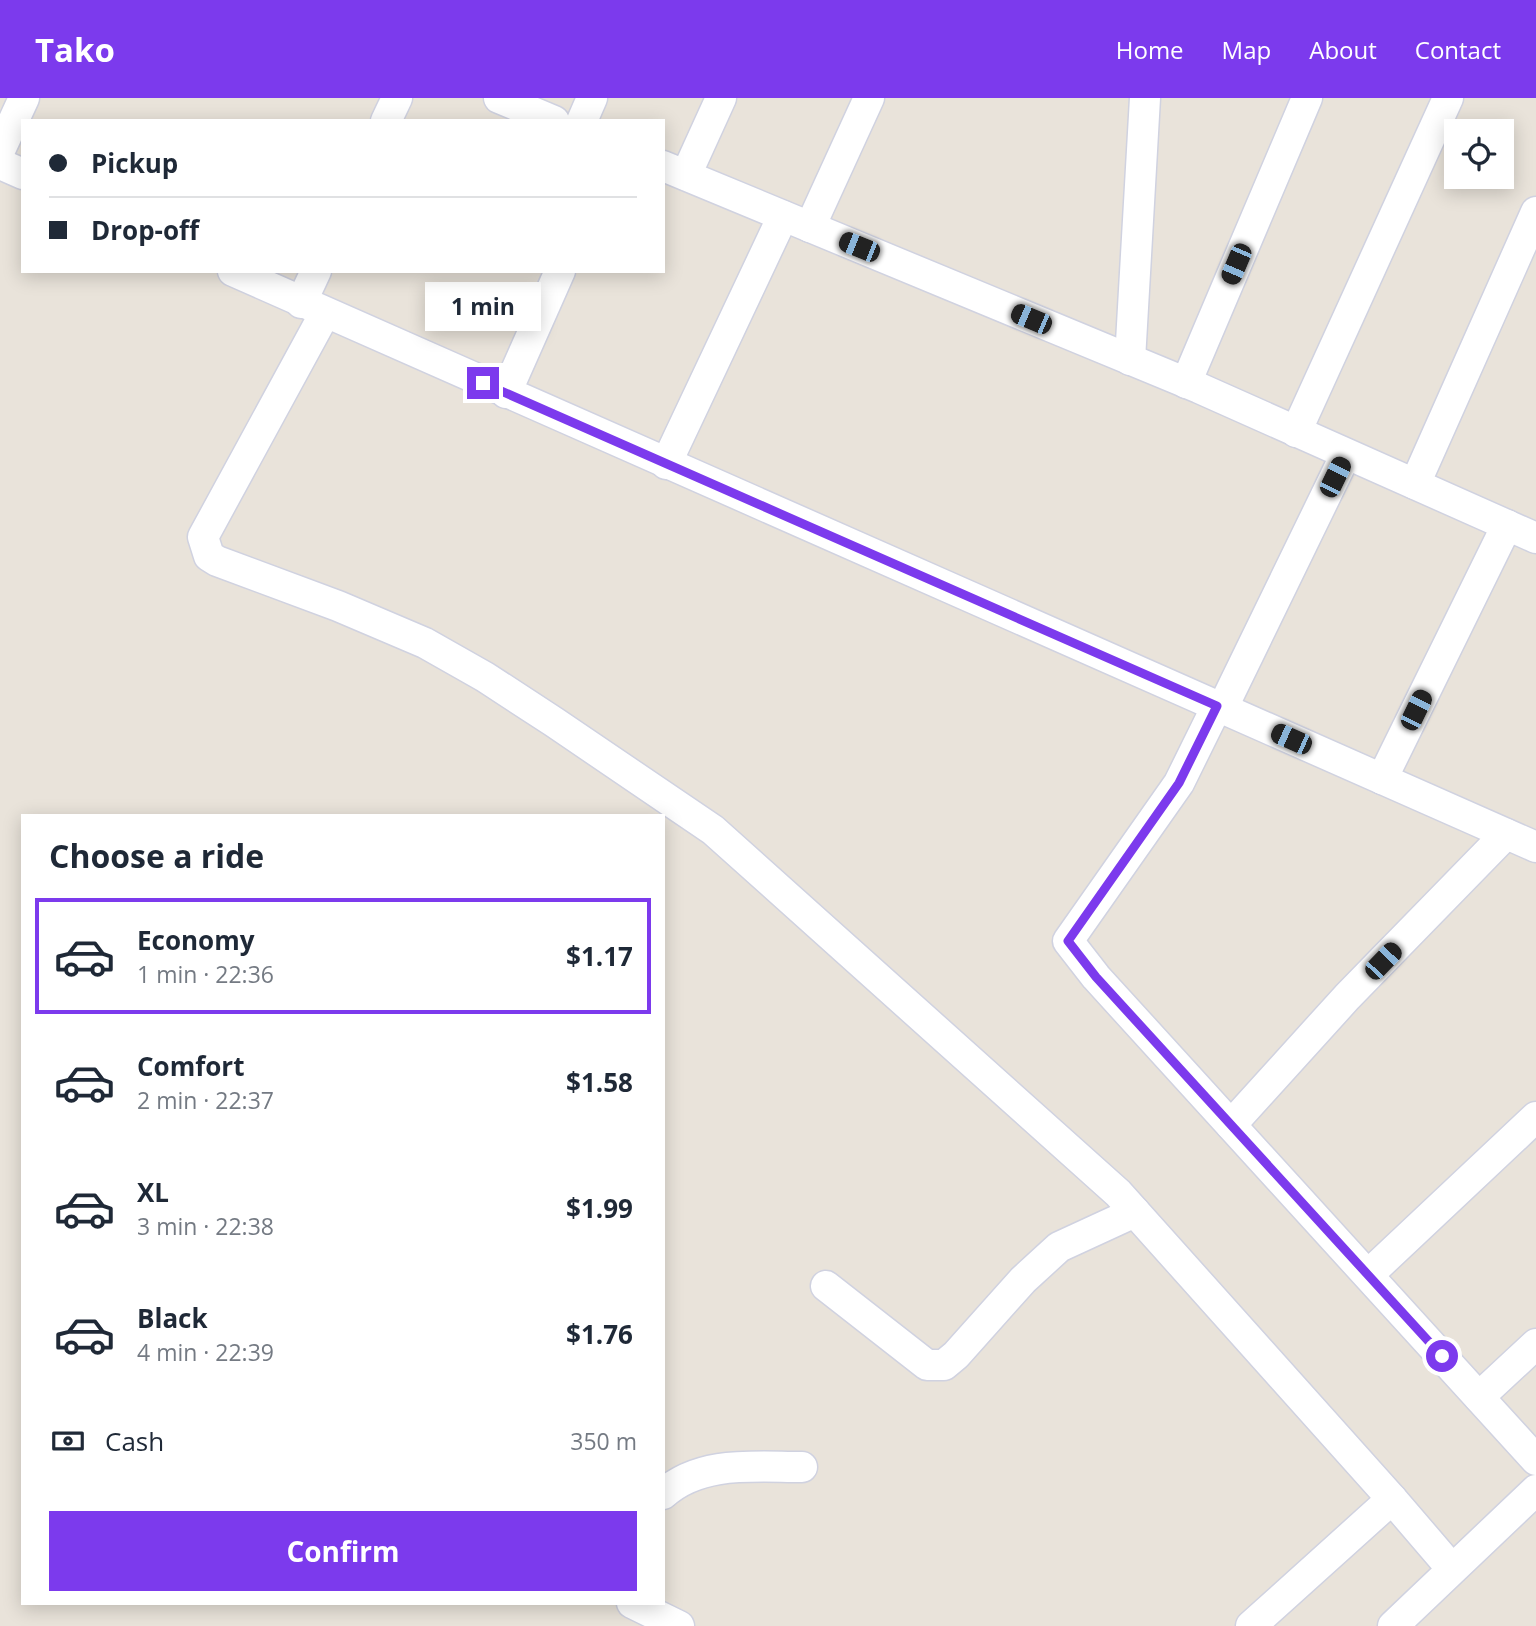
<!DOCTYPE html>
<meta charset="utf-8">
<style>
body{margin:0;font-family:"Open Sans",sans-serif;background:#f6f6f7;color:#1f2937;height:100vh;display:flex;flex-direction:column;font-size:26px;white-space:nowrap}
*{box-sizing:border-box;margin:0}
p{font-size:23px;color:#747a83}
.icon{flex:none;width:38px;height:38px;fill:none;stroke:currentColor;stroke-width:2;stroke-linecap:round;stroke-linejoin:round}
.map{position:relative;flex:1;overflow:hidden}
.sheet{position:absolute;left:21px;top:716px;width:644px;height:791px;display:flex;flex-direction:column;background:#fff;border-radius:0px;box-shadow:0 4px 18px #0003}
.sheet>*{flex:none}
.top-card{position:absolute;left:21px;top:21px;width:644px;height:154px;border-radius:0px;box-shadow:0 4px 18px #0003;display:grid;align-content:center;height:154px;padding:0 28px;background:#fff}
.buttons{position:absolute;left:1444px;top:21px;display:grid;gap:14px}
.buttons a{display:grid;place-items:center;width:70px;height:70px;border-radius:0px;background:#fff;box-shadow:0 4px 18px #0003;font-size:35px}
.end{position:absolute;width:32px;height:32px;margin:-16px;border:9px solid #7c3aed;background:#fff;box-shadow:0 0 0 4px #fff}
.from{border-radius:50%}
.bubble{position:absolute;height:49px;border-radius:0px;background:#fff;box-shadow:0 4px 18px #0003;font-size:23px;font-weight:700;line-height:49px;text-align:center}
.car{position:absolute;width:21px;height:42px;margin:-21px -10px;border-radius:9px;box-shadow:0 0 5px 2px #0007;background:linear-gradient(#222 24%,#8ab4d8 0 40%,#222 0 76%,#8ab4d8 0 86%,#222 0)}
.top-card b{display:flex;align-items:center;gap:24px;height:66px;font-size:26px}
.top-card b+b{border-top:2px solid #e0e1e3}
.top-card i{width:18px;height:18px;background:#1f2937}
ul{padding:0;list-style:none}
li{display:flex;align-items:center;gap:21px;height:116px;margin:0 14px 10px;padding:0 14px;border:4px solid transparent;border-radius:0px}
li div{flex:1}
li b{display:block;font-size:26px}
li em{font-style:normal;font-weight:700}
li.selected{border-color:#7c3aed}
li>.icon{width:63px;height:63px;stroke-width:1.5}
h2{padding:0 28px;font-size:32px;line-height:84px}
.pay{display:flex;align-items:center;gap:18px;height:77px;padding:0 28px;font-size:26px}
.pay p{margin-inline-start:auto}
.primary-button{display:flex;gap:14px;margin-top:auto;padding:14px 28px}
.primary-button a{flex:1;height:80px;border-radius:0px;background:#7c3aed;color:#fff;font-size:28px;font-weight:700;line-height:80px;text-align:center}
header{display:flex;align-items:center;gap:42px;box-sizing:border-box;height:98px;padding:0 35px;background:#7c3aed;color:#fff}
header strong{font-size:33px}
nav{display:flex;gap:38px;margin-inline-start:auto;font-size:24px}
.map>svg:first-child{display:block}
.lines{fill:none;stroke-linecap:round;stroke-linejoin:round}
.minor-casing{stroke:#d0d2e0;stroke-width:33}
.minor{stroke:#fff;stroke-width:30}
.route{stroke:#7c3aed;stroke-width:9}
</style>
<header>
<strong>Tako</strong>
<nav><a>Home</a><a>Map</a><a>About</a><a>Contact</a></nav>
</header>
<div class="map">
<svg width="1536" height="1528" viewBox="0 0 1536 1528">
<rect width="100%" height="100%" fill="#e9e3da"/>
<g class="lines">
<!-- minor casing -->
<g class="minor-casing">
<g id="minor">
<path d="M499,0L554,23"/>
<path d="M386,23L397,0"/>
<path d="M582,23L592,0"/>
<path d="M0,52L24,0"/>
<path d="M0,66L23,76"/>
<path d="M663,68L1199,290L1536,440"/>
<path d="M686,77L721,0"/>
<path d="M810,129L869,0"/>
<path d="M233,173L1536,749"/>
<path d="M301,205L316,173"/>
<path d="M325,215L203,439L209,458L217,463L338,508L425,545L485,579L554,624L713,732L1118,1095L1392,1401L1452,1471"/>
<path d="M1130,262L1145,0"/>
<path d="M1186,285L1307,0"/>
<path d="M506,295L560,173"/>
<path d="M1296,334L1448,0"/>
<path d="M666,366L783,118"/>
<path d="M1415,386L1536,114"/>
<path d="M1217,608L1179,685L1068,843L1096,879L1536,1362"/>
<path d="M1222,611L1346,356"/>
<path d="M1382,681L1507,427"/>
<path d="M1231,1027L1347,899L1506,736"/>
<path d="M1368,1177L1536,1019"/>
<path d="M826,1188L927,1267H944L956,1257L1023,1182L1059,1149L1135,1114"/>
<path d="M1479,1299L1536,1246"/>
<path d="M663,1396C701,1362 755,1369 802,1369"/>
<path d="M632,1505L679,1528"/>
<path d="M1251,1528L1392,1401"/>
<path d="M1393,1528L1536,1392"/>
</g>
</g>
<!-- minor -->
<use href="#minor" class="minor"/>
</g>
<g class="lines">
<!-- route -->
<path class="route" d="M483,285L1217,608L1179,685L1068,843L1096,879L1442,1258"/>
</g>
</svg>
<div class="buttons">
<a><svg class="icon" aria-label="locate" viewBox="0 0 24 24"><circle cx="12" cy="12" r="6"/><path d="M12 2v4M12 18v4M2 12h4M18 12h4"/></svg></a>
</div>
<i class="end from" style="left:1442px;top:1258px"></i>
<i class="end" style="left:483px;top:285px"></i>
<div class="bubble" style="left:425px;top:184px;width:116px">1 min</div>
<i class="car" style="left:859px;top:149px;rotate:292deg"></i>
<i class="car" style="left:1236px;top:166px;rotate:203deg"></i>
<i class="car" style="left:1031px;top:221px;rotate:293deg"></i>
<i class="car" style="left:1335px;top:379px;rotate:26deg"></i>
<i class="car" style="left:1416px;top:612px;rotate:26deg"></i>
<i class="car" style="left:1291px;top:641px;rotate:294deg"></i>
<i class="car" style="left:1383px;top:863px;rotate:44deg"></i>
<div class="top-card">
<b><i class="from"></i>Pickup</b>
<b><i></i>Drop-off</b>
</div>
<section class="sheet">
<h2>Choose a ride</h2>
<ul>
<li class="selected"><svg class="icon" aria-label="car" viewBox="0 0 24 24"><path d="M5 17H2v-5l4-1 3-4h7l3 4 3 1v5h-3M9 17h6M6 11h13"/><circle cx="7" cy="17" r="2"/><circle cx="17" cy="17" r="2"/></svg><div><b>Economy</b><p>1 min · 22:36</p></div><em>$1.17</em></li>
<li><svg class="icon" aria-label="car" viewBox="0 0 24 24"><path d="M5 17H2v-5l4-1 3-4h7l3 4 3 1v5h-3M9 17h6M6 11h13"/><circle cx="7" cy="17" r="2"/><circle cx="17" cy="17" r="2"/></svg><div><b>Comfort</b><p>2 min · 22:37</p></div><em>$1.58</em></li>
<li><svg class="icon" aria-label="car" viewBox="0 0 24 24"><path d="M5 17H2v-5l4-1 3-4h7l3 4 3 1v5h-3M9 17h6M6 11h13"/><circle cx="7" cy="17" r="2"/><circle cx="17" cy="17" r="2"/></svg><div><b>XL</b><p>3 min · 22:38</p></div><em>$1.99</em></li>
<li><svg class="icon" aria-label="car" viewBox="0 0 24 24"><path d="M5 17H2v-5l4-1 3-4h7l3 4 3 1v5h-3M9 17h6M6 11h13"/><circle cx="7" cy="17" r="2"/><circle cx="17" cy="17" r="2"/></svg><div><b>Black</b><p>4 min · 22:39</p></div><em>$1.76</em></li>
</ul>
<div class="pay"><svg class="icon" aria-label="cash" viewBox="0 0 24 24"><path d="M3 7h18v10H3z"/><circle cx="12" cy="12" r="2"/></svg>Cash<p>350 m</p></div>
<div class="primary-button"><a>Confirm</a></div>
</section>
</div>
